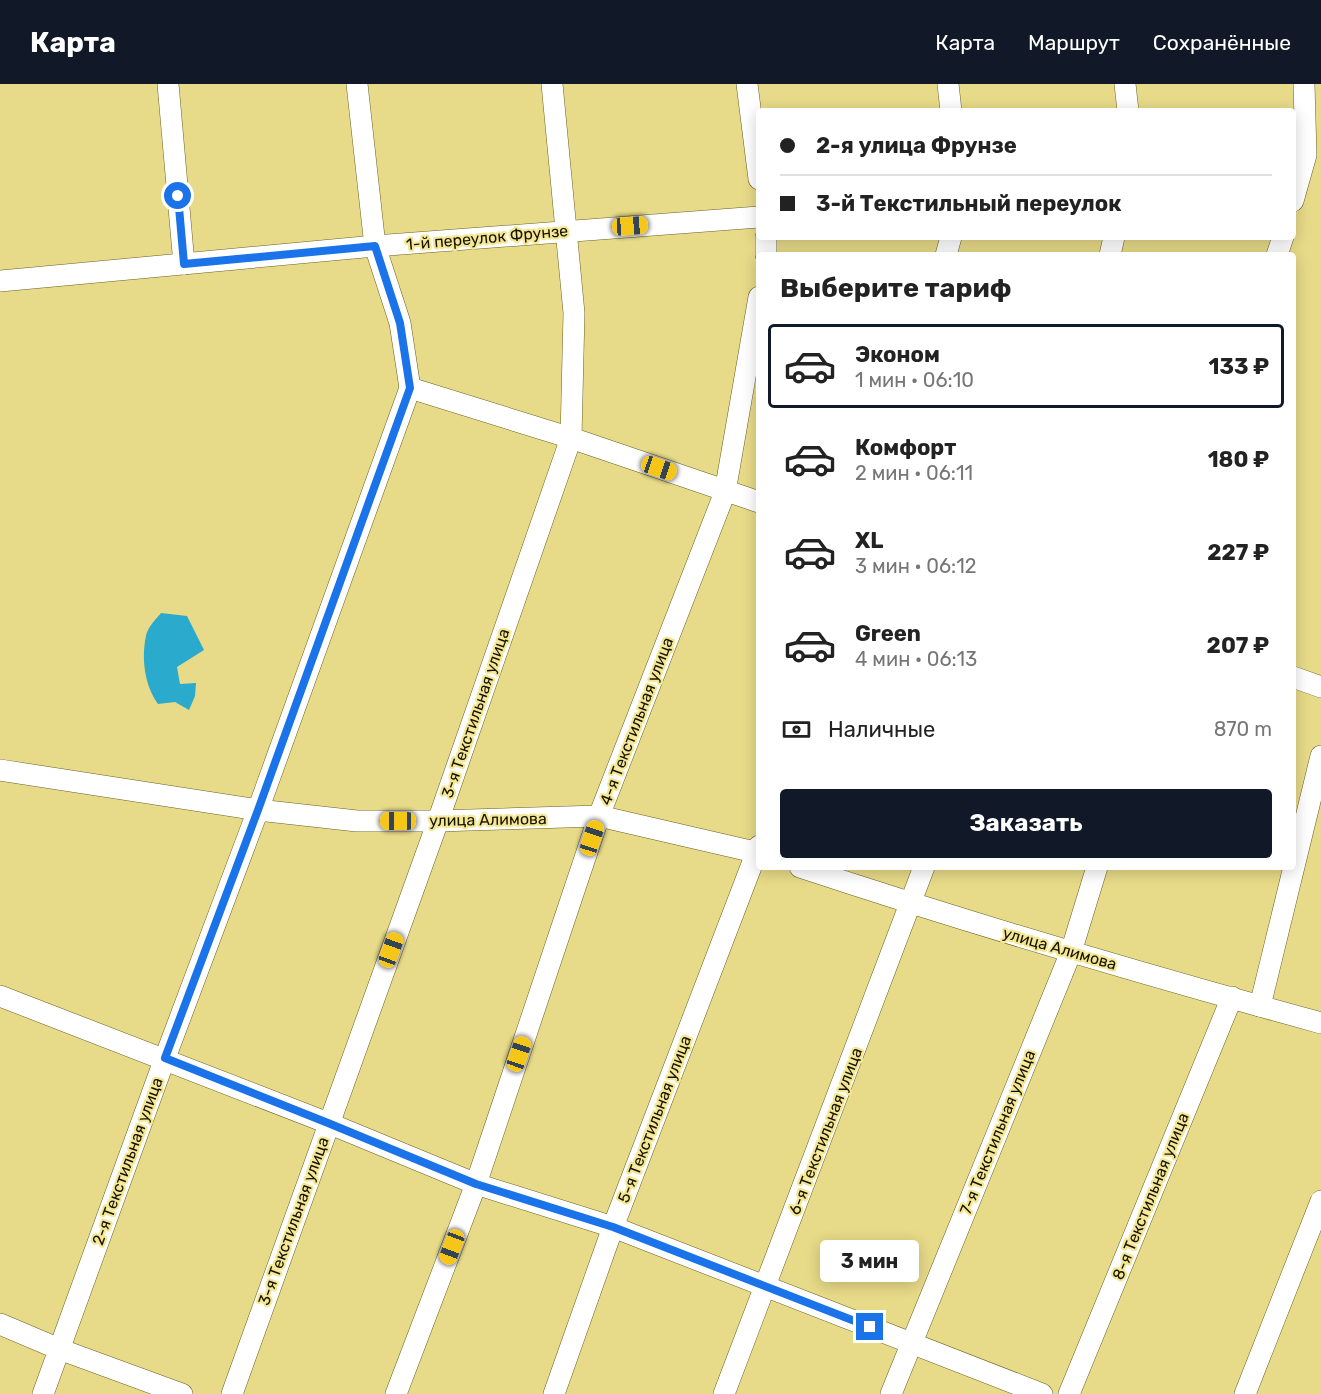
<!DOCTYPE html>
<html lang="ru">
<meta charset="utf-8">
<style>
body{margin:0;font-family:Rubik,sans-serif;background:#f6f6f6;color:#222;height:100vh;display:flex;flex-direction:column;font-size:22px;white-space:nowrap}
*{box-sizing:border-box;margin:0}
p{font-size:20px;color:#767676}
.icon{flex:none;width:33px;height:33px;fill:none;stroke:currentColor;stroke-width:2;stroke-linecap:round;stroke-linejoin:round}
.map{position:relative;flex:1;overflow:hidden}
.details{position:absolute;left:756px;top:168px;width:540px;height:618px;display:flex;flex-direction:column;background:#fff;border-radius:6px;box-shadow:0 3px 15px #0003}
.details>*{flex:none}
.hud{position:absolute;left:756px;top:24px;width:540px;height:132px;border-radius:6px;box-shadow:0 3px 15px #0003;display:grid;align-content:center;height:132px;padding:0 24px;background:#fff}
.end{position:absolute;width:27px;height:27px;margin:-14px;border:8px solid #1a73e8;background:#fff;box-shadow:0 0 0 3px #fff}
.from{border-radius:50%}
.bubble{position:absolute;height:42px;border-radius:6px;background:#fff;box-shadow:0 3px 15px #0003;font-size:20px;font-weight:700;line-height:42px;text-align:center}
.car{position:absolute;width:18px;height:36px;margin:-18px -9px;border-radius:8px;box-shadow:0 0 4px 2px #0007;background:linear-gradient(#f5c518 24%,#345 0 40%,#f5c518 0 76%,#345 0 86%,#f5c518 0)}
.hud b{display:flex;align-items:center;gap:21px;height:57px;font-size:22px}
.hud b+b{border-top:2px solid #e0e0e0}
.hud i{width:15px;height:15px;background:#222}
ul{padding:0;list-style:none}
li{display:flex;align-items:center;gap:18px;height:84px;margin:0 12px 9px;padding:0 12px;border:3px solid transparent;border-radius:6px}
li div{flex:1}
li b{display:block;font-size:22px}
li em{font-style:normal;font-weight:700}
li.on{border-color:#111827}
li>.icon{width:54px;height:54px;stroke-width:1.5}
h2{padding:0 24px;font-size:27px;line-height:72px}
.pay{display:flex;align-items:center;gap:15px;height:66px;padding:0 24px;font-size:22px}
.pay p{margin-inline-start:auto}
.button{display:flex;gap:12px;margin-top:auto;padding:12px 24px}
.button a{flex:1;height:69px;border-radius:6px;background:#111827;color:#fff;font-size:24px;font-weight:700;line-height:69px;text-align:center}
header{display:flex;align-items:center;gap:36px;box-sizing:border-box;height:84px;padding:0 30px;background:#111827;color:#fff}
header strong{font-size:28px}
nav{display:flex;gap:33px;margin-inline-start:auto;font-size:21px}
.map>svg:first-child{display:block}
.water{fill:#2aaacd}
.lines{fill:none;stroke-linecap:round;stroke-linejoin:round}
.minor-casing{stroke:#6b6123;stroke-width:22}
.minor{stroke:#fff;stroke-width:21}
.route{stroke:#1a73e8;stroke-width:8}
.labels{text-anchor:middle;stroke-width:4.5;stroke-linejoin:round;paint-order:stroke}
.street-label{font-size:16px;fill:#161200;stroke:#f4e795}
</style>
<header>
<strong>Карта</strong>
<nav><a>Карта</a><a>Маршрут</a><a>Сохранённые</a></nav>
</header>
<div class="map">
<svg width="1321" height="1310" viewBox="0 0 1321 1310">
<rect width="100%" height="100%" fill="#e7da88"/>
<!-- water -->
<path class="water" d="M161,529L187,532L204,566L177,583L180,600L196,599L195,612L189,626L175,618L158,620C145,602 141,575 146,552C147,544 156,535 161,529Z"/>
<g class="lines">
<!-- minor casing -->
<g class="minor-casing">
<g id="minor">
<path d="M168,0L184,180"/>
<path d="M747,0L759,95"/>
<path d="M948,0L951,27"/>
<path d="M1125,0L1128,27"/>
<path d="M1293,117L1306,71L1304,0"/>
<path d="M766,171V153"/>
<path d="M946,171L951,153"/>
<path d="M1110,171L1114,153"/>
<path d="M1277,171L1283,153"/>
<path d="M0,197L375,162L759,133"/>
<path d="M410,304L571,354L759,418"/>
<path d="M1293,593L1321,603"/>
<path d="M0,686L258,726L357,737H438L599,732L759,769"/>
<path d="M800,783C972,840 1146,891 1321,939"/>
<path d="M0,912L328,1039L476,1100L613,1143L1042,1310"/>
<path d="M1260,922L1321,672"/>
<path d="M0,1240L59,1265L182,1310"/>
<path d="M43,1310L165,974L258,726L410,304L400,239L375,162L357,0"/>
<path d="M232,1310L438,737L571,354L574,229L552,0"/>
<path d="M396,1310L476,1100L599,732L725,408L759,213"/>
<path d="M554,1310L613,1143L759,762"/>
<path d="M724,1310L924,783"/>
<path d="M891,1310L1071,868L1097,783"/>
<path d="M1069,1310L1232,913"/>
<path d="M1245,1310L1321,1117"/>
</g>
</g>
<!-- minor -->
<use href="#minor" class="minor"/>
</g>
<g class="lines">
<!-- route -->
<path class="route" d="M178,112L184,180L375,162L400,239L410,304L258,726L165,974L328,1039L476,1100L613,1143L870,1243"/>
</g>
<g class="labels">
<!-- street labels -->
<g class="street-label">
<text transform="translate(487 153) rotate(-5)" y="6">1-й переулок Фрунзе</text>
<text transform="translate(475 629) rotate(-71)" y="6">3-я Текстильная улица</text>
<text transform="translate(636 637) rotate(-69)" y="6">4-я Текстильная улица</text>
<text transform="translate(488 735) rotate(-1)" y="6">улица Алимова</text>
<text transform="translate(1060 864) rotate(16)" y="6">улица Алимова</text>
<text transform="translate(654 1035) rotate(-69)" y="6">5-я Текстильная улица</text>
<text transform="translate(825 1047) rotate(-69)" y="6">6-я Текстильная улица</text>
<text transform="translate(997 1048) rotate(-68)" y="6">7-я Текстильная улица</text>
<text transform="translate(127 1077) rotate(-70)" y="6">2-я Текстильная улица</text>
<text transform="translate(1150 1112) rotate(-68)" y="6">8-я Текстильная улица</text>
<text transform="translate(293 1137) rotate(-70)" y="6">3-я Текстильная улица</text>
</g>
</g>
</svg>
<i class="end from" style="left:178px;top:112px"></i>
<i class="end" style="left:870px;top:1243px"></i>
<div class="bubble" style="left:820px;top:1156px;width:99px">3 мин</div>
<i class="car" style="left:630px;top:142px;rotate:86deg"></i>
<i class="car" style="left:659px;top:384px;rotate:109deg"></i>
<i class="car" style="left:398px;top:737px;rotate:270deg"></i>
<i class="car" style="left:592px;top:754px;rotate:18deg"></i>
<i class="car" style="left:391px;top:866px;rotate:20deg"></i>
<i class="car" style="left:519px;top:970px;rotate:19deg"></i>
<i class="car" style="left:452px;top:1163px;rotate:201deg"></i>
<div class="hud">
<b><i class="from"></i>2-я улица Фрунзе</b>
<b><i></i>3-й Текстильный переулок</b>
</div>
<section class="details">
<h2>Выберите тариф</h2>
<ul>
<li class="on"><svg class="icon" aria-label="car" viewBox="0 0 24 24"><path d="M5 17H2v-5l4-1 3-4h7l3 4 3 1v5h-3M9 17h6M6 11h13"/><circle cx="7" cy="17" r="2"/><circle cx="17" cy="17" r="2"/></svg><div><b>Эконом</b><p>1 мин · 06:10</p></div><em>133 ₽</em></li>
<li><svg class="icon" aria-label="car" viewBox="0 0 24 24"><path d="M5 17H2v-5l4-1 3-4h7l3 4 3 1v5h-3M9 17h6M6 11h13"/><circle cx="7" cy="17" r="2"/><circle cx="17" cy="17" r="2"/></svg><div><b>Комфорт</b><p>2 мин · 06:11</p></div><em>180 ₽</em></li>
<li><svg class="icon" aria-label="car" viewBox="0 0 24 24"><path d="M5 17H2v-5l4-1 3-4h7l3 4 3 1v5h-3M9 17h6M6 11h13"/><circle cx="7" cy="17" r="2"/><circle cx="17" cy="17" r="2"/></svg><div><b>XL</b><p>3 мин · 06:12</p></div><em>227 ₽</em></li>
<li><svg class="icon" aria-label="car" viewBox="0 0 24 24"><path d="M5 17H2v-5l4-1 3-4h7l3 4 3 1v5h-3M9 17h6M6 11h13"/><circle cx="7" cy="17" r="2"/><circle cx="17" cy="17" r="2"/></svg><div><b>Green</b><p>4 мин · 06:13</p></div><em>207 ₽</em></li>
</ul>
<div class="pay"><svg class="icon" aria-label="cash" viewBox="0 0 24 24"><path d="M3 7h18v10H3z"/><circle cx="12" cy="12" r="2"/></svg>Наличные<p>870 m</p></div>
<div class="button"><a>Заказать</a></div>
</section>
</div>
